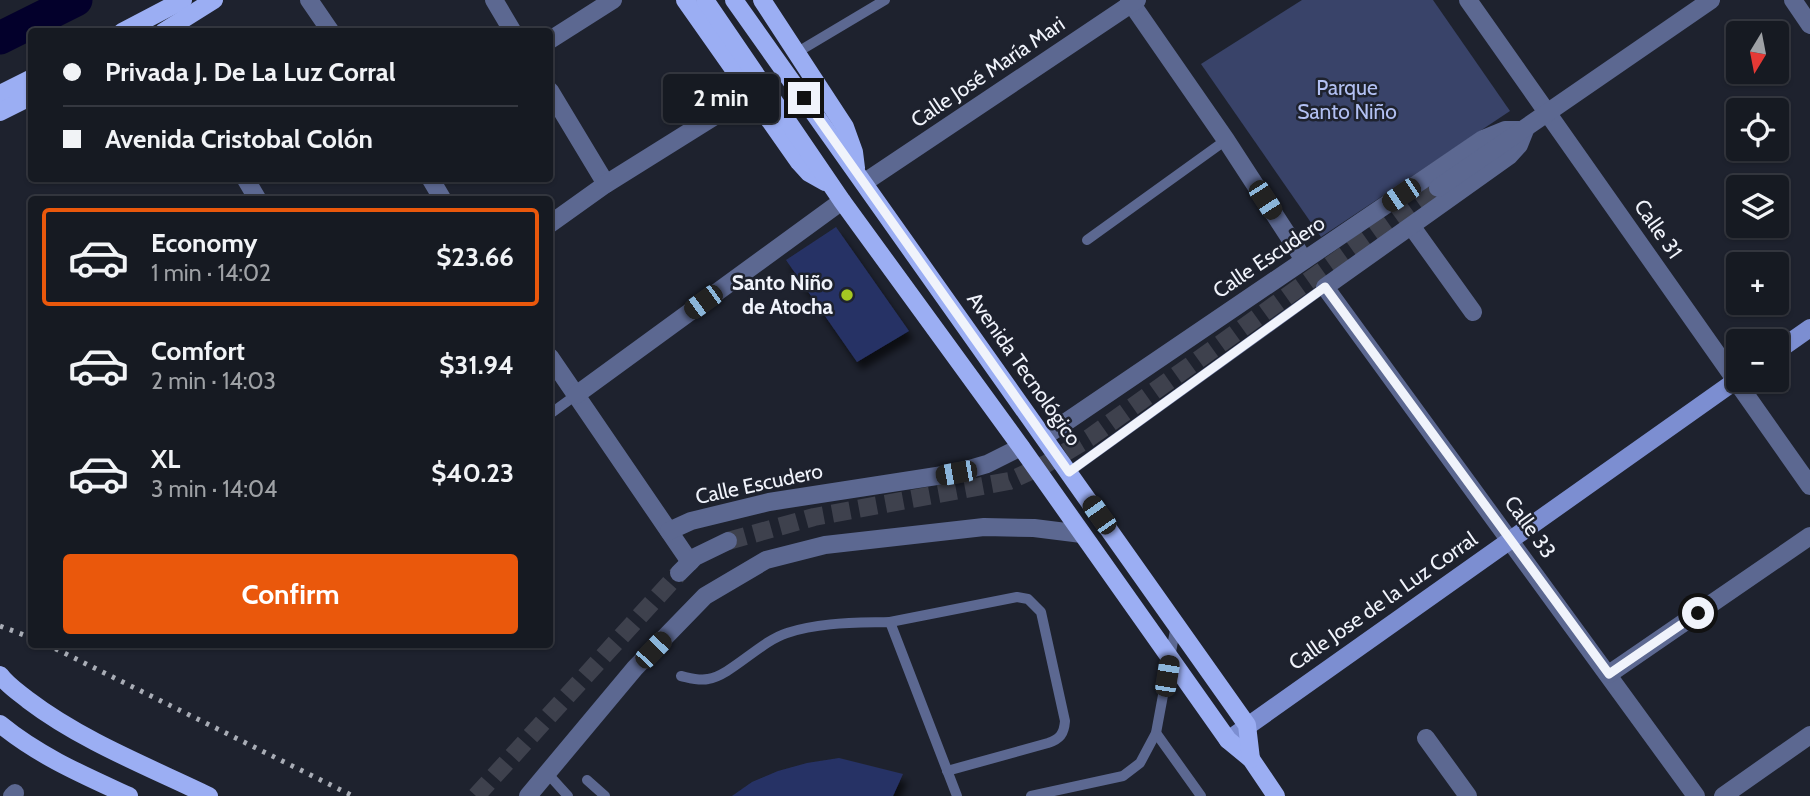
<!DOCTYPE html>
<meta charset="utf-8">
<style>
body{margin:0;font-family:Cabin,sans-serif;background:#1f232a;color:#f1f3f6;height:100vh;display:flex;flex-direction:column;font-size:26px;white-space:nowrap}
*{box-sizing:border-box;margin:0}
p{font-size:23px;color:#9ea1a5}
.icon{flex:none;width:38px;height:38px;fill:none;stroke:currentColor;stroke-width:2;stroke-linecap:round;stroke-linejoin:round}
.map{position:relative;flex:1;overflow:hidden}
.details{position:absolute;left:28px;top:196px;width:525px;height:452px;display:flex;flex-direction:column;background:#161a22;border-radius:7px;box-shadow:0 2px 5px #0004,0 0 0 2px #353840}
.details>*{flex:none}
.top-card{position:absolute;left:28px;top:28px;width:525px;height:154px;border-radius:7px;box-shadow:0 2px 5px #0004,0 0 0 2px #353840;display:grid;align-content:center;height:154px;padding:0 35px;background:#161a22}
.needle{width:46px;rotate:190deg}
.controls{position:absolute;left:1726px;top:21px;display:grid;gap:14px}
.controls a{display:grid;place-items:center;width:63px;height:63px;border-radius:7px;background:#161a22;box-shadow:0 2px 5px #0004,0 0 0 2px #353840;font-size:35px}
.end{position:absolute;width:32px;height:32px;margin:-16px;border:9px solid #f0f3fb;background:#111;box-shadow:0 0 0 4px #111}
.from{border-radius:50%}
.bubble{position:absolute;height:49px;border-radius:7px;background:#161a22;box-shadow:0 2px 5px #0004,0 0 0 2px #353840;font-size:23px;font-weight:700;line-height:49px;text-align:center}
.car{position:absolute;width:21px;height:42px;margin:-21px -10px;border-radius:9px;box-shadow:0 0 5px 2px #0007;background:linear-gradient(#222 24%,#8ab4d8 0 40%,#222 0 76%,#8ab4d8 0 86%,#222 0)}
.top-card b{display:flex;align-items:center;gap:24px;height:66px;font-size:26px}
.top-card b+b{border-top:2px solid #353840}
.top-card i{width:18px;height:18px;background:#f1f3f6}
ul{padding:12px 0 0;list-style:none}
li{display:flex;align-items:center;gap:21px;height:98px;margin:0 14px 10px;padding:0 21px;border:4px solid transparent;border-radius:7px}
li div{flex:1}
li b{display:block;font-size:26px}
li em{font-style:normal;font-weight:700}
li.active{border-color:#ea580c}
li>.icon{width:63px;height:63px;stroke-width:1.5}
.primary-button{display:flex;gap:14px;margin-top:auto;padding:14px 35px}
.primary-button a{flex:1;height:80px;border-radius:7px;background:#ea580c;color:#fff;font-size:28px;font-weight:700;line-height:80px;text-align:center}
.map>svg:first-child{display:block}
.green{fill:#394369}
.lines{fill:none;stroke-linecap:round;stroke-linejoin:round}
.river{stroke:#03002b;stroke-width:33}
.building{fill:#273265;filter:url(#shadow)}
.tertiary-tunnel{stroke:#3e414d;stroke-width:18;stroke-dasharray:18 9;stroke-linecap:butt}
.service{stroke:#5c6891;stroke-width:10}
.minor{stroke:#5c6891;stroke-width:18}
.tertiary{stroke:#5c6891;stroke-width:18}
.secondary{stroke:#7c8ed1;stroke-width:18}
.primary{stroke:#9baef3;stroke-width:18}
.rail{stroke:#a9adb6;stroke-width:5;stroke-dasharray:3.5 7;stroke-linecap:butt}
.route{stroke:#f0f3fb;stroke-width:9}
.poi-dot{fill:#a5c822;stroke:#1e222e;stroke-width:2.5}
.labels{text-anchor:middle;stroke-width:5;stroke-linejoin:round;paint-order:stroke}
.street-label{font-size:21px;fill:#f0f3fb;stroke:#1e222e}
.park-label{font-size:21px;fill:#b2c0f2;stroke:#1e222e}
.poi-label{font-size:21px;font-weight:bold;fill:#f0f3fb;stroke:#1e222e;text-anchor:end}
</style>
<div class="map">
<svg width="1810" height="796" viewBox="0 0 1810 796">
<defs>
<filter id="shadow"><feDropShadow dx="4.5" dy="8" stdDeviation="3.5" flood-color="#0009"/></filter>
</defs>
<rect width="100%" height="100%" fill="#1e222e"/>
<!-- green -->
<path class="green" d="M1302,0H1433L1510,111L1321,237L1201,64Z"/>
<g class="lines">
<!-- river -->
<path class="river" d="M0,38L76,0"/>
</g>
<!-- building -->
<g class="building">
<path d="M836,227L909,331L857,362L786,260Z"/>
<path d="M839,758L903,774L893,796H732L752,782L778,771L807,763Z"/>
</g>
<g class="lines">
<!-- tertiary-tunnel -->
<g class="tertiary-tunnel">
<path d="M728,541L814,517L1009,481L1046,464L1089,438L1438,188"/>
<path d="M476,796L679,573"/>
</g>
<!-- service -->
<g class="service">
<path d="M796,53L885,0"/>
<path d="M1087,240L1226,140"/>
<path d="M550,414L576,395"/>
<path d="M1069,472L1325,287"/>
<path d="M890,622L1017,597L1028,599L1041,612L1065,721C1064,734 1060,739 1048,743L947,771"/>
<path d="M681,676C690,678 699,681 708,679C730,676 761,641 787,633C820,622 855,623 890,622L957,796"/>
<path d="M1156,733L1201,796"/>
<path d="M548,774L568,796"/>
<path d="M587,780L605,796"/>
<path d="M1031,796L1123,776L1140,763L1156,733L1176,625"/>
</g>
<!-- minor -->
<g class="minor">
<path d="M309,0L331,32"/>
<path d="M494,0L513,32"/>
<path d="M1129,0L1226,140L1304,260"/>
<path d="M1468,0L1810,486"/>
<path d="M1793,0L1810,25"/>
<path d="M550,40L613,0"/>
<path d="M550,91L606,184"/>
<path d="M245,178L258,200"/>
<path d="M430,178L443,200"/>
<path d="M865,182L1137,0"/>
<path d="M550,224L606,184L750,94"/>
<path d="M1412,227L1473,312"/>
<path d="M550,357L690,562"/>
<path d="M576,395L842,201"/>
<path d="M1044,437L1483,139L1505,130H1525L1519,145L1509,156L1325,287L1696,796"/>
<path d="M669,531L691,521L769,502L956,473L987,464L1021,447"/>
<path d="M1609,674L1810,536"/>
<path d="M1426,738L1468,796"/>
<path d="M12,796L15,793"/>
<path d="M528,796L635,668L705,596L766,560L825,545L984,527L1034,528L1082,534"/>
<path d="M1723,796L1810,735"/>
</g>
<!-- tertiary -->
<g class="tertiary">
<path d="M1438,188L1711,0"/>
<path d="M679,573L695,557L728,541"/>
</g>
<!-- secondary -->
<g class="secondary">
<path d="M1776,352L1810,328"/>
<path d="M1228,740L1738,379"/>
</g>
<!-- primary -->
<g class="primary">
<path d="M685,0L799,162L809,173L825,182"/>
<path d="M705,0L842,201L1021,447L1228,740L1251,759L1276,796"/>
<path d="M734,0L1247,725L1251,759"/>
<path d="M762,0L845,127L854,152L856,168"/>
<path d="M122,32L183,0"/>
<path d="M163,32L214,0"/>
<path d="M0,94L32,78"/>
<path d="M0,112L32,96"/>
<path d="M0,675C7,685 18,692 28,700C82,741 149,767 209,796"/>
<path d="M0,724C39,756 83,775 129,796"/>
</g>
<!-- rail -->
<g class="rail">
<path d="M0,626L32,638"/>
<path d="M46,644L353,796"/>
</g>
</g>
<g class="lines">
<!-- route -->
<path class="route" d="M804,98L1069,472L1325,287L1609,674L1698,613"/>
</g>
<!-- markers -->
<circle class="poi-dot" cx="847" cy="295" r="7"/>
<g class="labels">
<!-- street labels -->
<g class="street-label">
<text transform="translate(988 72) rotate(-34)" y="7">Calle José María Mari</text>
<text transform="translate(1658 229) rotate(55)" y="7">Calle 31</text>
<text transform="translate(1269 257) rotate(-34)" y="7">Calle Escudero</text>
<text transform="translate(1024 369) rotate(55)" y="7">Avenida Tecnológico</text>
<text transform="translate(759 484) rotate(-12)" y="7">Calle Escudero</text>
<text transform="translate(1530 527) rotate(54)" y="7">Calle 33</text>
<text transform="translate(1383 601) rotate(-35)" y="7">Calle Jose de la Luz Corral</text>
</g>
<!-- park labels -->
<g class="park-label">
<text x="1347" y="95">Parque<tspan x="1347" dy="24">Santo Niño</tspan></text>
</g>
<!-- poi labels -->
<g class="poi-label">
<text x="833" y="290">Santo Niño<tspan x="833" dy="24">de Atocha</tspan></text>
</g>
</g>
</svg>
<div class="controls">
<a><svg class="needle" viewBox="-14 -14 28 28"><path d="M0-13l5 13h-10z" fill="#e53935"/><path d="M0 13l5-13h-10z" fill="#9ea1a5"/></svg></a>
<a><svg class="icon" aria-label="locate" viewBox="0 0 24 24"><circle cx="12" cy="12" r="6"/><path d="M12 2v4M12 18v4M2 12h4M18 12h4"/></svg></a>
<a><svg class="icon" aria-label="layers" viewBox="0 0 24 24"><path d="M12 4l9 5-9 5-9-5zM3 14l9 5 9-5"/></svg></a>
<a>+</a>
<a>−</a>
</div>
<i class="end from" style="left:1698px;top:613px"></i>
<i class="end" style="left:804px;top:98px"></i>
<div class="bubble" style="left:663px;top:74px;width:116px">2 min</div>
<i class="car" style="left:1401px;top:195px;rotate:236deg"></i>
<i class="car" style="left:1265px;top:200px;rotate:147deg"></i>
<i class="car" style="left:703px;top:302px;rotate:234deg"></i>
<i class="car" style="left:956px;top:473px;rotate:260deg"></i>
<i class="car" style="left:1099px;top:515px;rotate:325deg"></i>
<i class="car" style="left:653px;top:650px;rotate:44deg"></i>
<i class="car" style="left:1167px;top:676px;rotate:9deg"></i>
<div class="top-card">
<b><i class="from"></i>Privada J. De La Luz Corral</b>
<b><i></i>Avenida Cristobal Colón</b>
</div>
<section class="details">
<ul>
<li class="active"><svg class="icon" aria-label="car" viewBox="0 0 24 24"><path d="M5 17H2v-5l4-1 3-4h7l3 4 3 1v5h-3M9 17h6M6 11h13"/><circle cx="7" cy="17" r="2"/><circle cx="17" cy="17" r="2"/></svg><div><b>Economy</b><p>1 min · 14:02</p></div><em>$23.66</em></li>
<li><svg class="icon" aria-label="car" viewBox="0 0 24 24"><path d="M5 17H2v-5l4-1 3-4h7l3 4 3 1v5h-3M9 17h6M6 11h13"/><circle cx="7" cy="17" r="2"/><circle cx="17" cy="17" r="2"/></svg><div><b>Comfort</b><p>2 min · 14:03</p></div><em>$31.94</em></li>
<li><svg class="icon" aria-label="car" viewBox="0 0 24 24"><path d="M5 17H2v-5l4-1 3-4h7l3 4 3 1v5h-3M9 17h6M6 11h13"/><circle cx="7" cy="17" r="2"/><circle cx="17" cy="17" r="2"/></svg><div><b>XL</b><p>3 min · 14:04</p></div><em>$40.23</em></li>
</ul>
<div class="primary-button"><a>Confirm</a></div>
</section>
</div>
